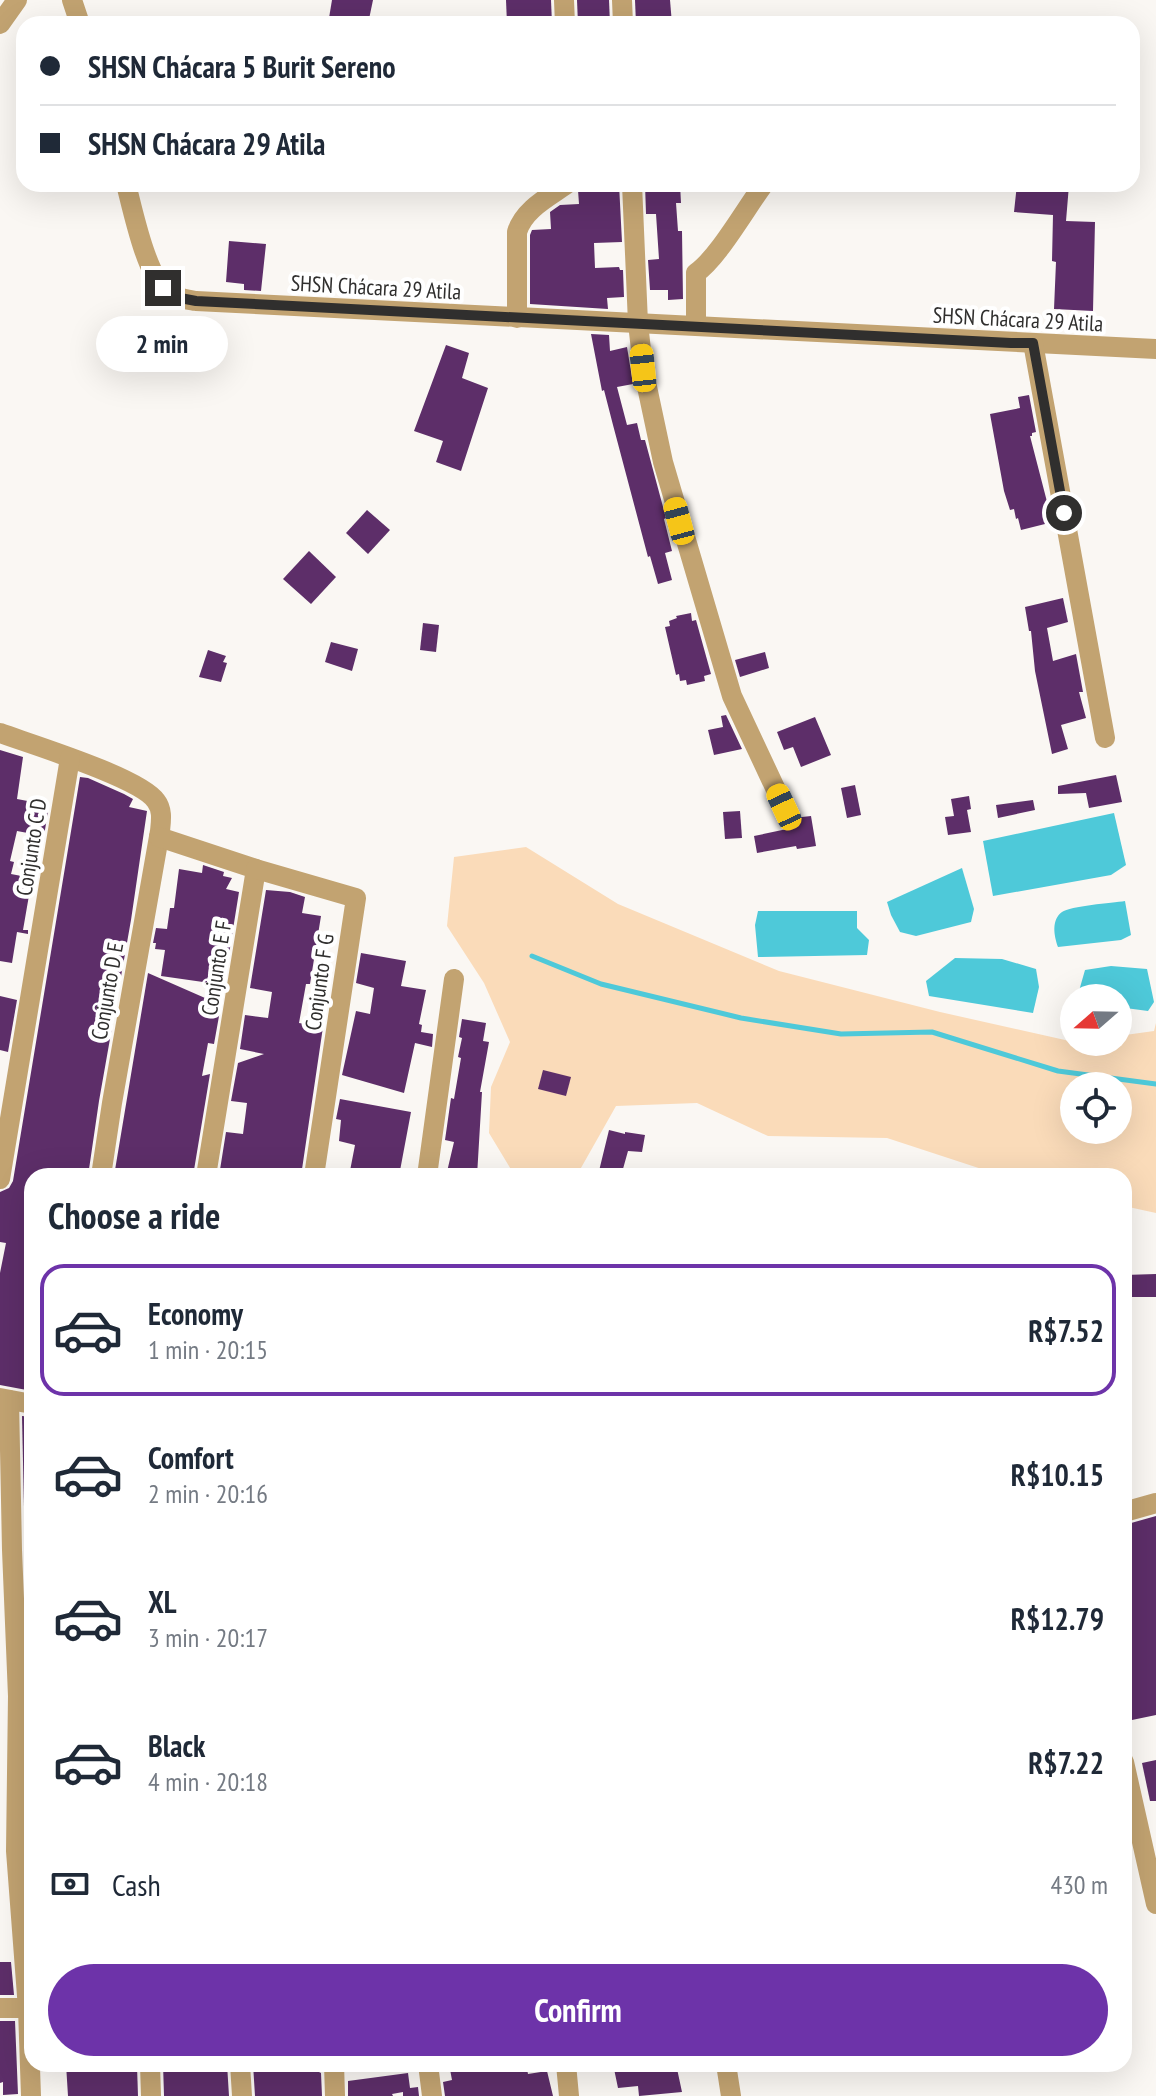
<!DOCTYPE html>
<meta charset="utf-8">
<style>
body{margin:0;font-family:"PT Sans Narrow",sans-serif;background:#f2f2f3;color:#1f2937;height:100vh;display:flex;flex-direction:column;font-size:30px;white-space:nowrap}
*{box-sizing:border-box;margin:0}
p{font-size:26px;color:#747a83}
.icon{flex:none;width:44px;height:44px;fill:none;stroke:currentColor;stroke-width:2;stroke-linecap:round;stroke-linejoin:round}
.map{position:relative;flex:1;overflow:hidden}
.side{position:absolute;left:24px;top:1168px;width:1108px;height:904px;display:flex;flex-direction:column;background:#fff;border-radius:24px;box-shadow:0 8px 32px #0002}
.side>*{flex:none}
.banner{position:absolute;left:16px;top:16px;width:1124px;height:176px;border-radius:24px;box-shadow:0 8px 32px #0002;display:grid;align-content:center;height:176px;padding:0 24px;background:#fff}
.needle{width:52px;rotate:250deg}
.controls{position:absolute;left:1060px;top:984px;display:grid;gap:16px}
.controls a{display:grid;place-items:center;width:72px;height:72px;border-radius:50%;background:#fff;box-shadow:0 8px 32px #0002;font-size:40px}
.end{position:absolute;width:36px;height:36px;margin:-18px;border:10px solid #302f2e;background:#fff;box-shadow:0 0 0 4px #fff}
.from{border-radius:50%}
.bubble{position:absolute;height:56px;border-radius:28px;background:#fff;box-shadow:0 8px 32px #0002;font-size:26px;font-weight:700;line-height:56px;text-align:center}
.car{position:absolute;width:24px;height:48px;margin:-24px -12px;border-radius:10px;box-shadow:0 0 6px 2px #0007;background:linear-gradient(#f5c518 24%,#345 0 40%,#f5c518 0 76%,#345 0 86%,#f5c518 0)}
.banner b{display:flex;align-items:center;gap:28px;height:76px;font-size:30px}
.banner b+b{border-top:2px solid #e0e1e3}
.banner i{width:20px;height:20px;background:#1f2937}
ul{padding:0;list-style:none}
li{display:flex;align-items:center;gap:24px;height:132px;margin:0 16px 12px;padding:0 8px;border:4px solid transparent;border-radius:24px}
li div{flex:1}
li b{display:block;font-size:30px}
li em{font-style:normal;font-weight:700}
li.current{border-color:#6d33a9}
li>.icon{width:72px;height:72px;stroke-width:1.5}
h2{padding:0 24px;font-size:36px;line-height:96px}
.pay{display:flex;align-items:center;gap:20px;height:88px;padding:0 24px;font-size:30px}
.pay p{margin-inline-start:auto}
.action{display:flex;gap:16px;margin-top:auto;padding:16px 24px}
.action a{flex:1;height:92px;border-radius:48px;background:#6d33a9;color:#fff;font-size:32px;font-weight:700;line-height:92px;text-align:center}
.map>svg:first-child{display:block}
.green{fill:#fadbb9;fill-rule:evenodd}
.water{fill:#4ec9d9}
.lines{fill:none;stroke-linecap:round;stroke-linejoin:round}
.stream{stroke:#4ec9d9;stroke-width:5}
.building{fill:#5d2e69}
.minor{stroke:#c2a371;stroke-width:20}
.route{stroke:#302f2e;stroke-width:10}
.labels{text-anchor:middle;stroke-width:8;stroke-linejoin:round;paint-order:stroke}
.street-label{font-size:22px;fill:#302f2e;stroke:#fff}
</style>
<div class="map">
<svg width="1156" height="2096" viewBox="0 0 1156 2096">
<rect width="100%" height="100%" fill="#faf7f3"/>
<!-- green -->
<path class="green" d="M526,847L618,904L779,971L940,1012L1074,1042H1118V1036L1154,1031L1156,1023V1213L1124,1206V1176H1003L887,1138L768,1136L697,1103L616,1106L577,1175L515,1176L489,1133L491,1087L510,1042L484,983L447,926L454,857ZM1074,1086H1118V1130H1074Z"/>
<!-- water -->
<g class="water">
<path d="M1114,813L1126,865L1111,875L993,896L983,841Z"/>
<path d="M962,868L974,909L971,922L916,936L900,932L891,915L887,902Z"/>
<path d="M1125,901L1131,935L1121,940L1058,947C1054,936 1051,920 1062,912C1070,906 1112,903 1125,901Z"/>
<path d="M758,911H857V928L869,940L867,955L758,957L755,925Z"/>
<path d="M955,958L1002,959L1036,969L1039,987L1033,1013L929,996L926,981Z"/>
<path d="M1111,966L1147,969L1154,1002L1148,1011L1118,1007V998H1077L1085,970Z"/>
</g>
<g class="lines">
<!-- stream -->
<path class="stream" d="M532,956L601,984L741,1018L841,1034L932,1032L1058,1071L1156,1084"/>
</g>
<!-- building -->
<g class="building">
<path d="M332,0H373L368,24H328Z"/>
<path d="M506,0H551L552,24H507Z"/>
<path d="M577,0H609L610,24H578Z"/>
<path d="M635,0H670L672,24H636Z"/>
<path d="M582,184H619L622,242L594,243L595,268L619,267L620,270H623L624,297L607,298L608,309L530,304V235L532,230L551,229L550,212L560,205L579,204L578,190Z"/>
<path d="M645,184H680L681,203H676L678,231H682L683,299L668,300V290H650L648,260L659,259L656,214H646Z"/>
<path d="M1017,184L1069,185L1066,221L1095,222L1093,311L1054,309L1056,262L1052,261L1053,215L1014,212Z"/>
<path d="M229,241L266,244L261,291L244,290V284L226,282Z"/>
<path d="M591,334L609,335L610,351L627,347L633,384L617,387L627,425L637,423L641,440H645L666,518L664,519L672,551L665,553L672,580L658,584L650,556L648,557L613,425L604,390L602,391Z"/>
<path d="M446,345L469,353L462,378L488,388L461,471L436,462L443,441L414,431Z"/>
<path d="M1029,395L1036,432L1032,433V436H1030L1052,521L1049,522V523L1021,530L1018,518L1016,519L1014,509L1010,510L1004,491L990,414L1020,408L1018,397Z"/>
<path d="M367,510L390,530L368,554L346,533Z"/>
<path d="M309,551L336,577L311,604L283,579Z"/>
<path d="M1063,598L1068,622L1047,628L1053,661L1076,654L1083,692H1079L1086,718L1061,725L1068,749L1052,754L1035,671L1031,631H1029L1025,607Z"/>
<path d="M691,613L692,621L696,620L711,674L704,676L705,681L687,685L686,680L680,681L679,674L676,675L665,627L670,626L669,621L677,618L676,616Z"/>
<path d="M423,623L439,625L436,652L420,650Z"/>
<path d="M331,642L358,649L352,671L325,662Z"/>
<path d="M208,650L226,656L223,662L227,663L221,682L199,677Z"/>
<path d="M765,652L769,668L740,677L735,660Z"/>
<path d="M726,715L742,749L714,755L708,730L723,727L721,716Z"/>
<path d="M815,717L831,755L801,767L793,747L784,750L777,732Z"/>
<path d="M0,750L23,757L17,799L49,805L44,836L17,831L10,861L14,862L11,874L32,878L23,930H28V934L17,932L12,963L0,961Z"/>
<path d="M1116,775L1122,802L1089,808L1086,793L1058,794V786Z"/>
<path d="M80,777L88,778L124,794L133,799L129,807L147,811L131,920L99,1101L88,1176H32V1391L0,1385V1273L6,1243L0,1242V1192L9,1188L13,1181Z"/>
<path d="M855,785L861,815L847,818L841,788Z"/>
<path d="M969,796L971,809L967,810L971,832L948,835L945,817L954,816L951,799Z"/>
<path d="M1033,800L1035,810L998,818L996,805Z"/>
<path d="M740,811L742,838L725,839L723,812Z"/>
<path d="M811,816L816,846L797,849L796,846L757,853L754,836L787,829V827L794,826L793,818Z"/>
<path d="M203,865L224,872L223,876L232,878L226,889L239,892L224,985L161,976L165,950L155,949L156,943H153L156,928L167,929L170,908H174L179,869L202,873Z"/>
<path d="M266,890L290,892L305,897L302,913L321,916L310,984H306L299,1023L323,1027L301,1176H219L226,1132L243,1134L247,1103L231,1101L238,1063L264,1054L240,1049L245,1015L268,1018L272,992L250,988Z"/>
<path d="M361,953L406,961L401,986L426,990L419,1024L422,1025L421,1032L433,1034L432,1047L415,1043L404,1093L342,1075L356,1011L370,1014L374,988L356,983Z"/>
<path d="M148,973L221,1005L214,1044L208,1043L202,1076L210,1074L193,1176H114Z"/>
<path d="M0,996L17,1000L8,1052L0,1050Z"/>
<path d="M462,1019L486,1023L483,1041L489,1042L480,1092H482L477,1176H446L454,1142L445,1140L451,1098L454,1099L461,1058L458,1057L462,1038L459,1037Z"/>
<path d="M543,1070L571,1077L566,1096L538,1089Z"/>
<path d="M340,1099L411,1112L399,1176H349L355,1145L339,1141L341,1120L336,1119Z"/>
<path d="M609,1130L625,1134V1132L645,1135L642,1152L628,1151L621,1176L599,1171Z"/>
<path d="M1156,1274V1297H1124V1275Z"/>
<path d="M22,1416L32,1417V1508L24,1507Z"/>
<path d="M1156,1516V1715L1132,1720L1128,1702L1124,1703V1525Z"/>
<path d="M1156,1760V1801H1150L1142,1763Z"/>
<path d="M0,1962H11L14,1995H0Z"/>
<path d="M0,2021H15L18,2094L3,2095V2082L0,2083Z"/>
<path d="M66,2064L137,2066L138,2096H68Z"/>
<path d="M163,2064H227L229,2096H164Z"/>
<path d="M253,2064H316L317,2071L321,2073L322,2096H255Z"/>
<path d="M449,2064H526L528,2074L547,2071L553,2096H445L443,2082L452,2080Z"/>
<path d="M613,2064H676L682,2092L639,2096L638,2086L618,2088Z"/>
<path d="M408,2073L410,2088L418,2087L419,2096H403V2092L392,2094L393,2096H348V2081Z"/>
</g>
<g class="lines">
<!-- minor -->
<g class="minor">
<path d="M72,0L80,24"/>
<path d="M564,0L565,24"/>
<path d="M622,0L623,24"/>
<path d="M0,24L17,0"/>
<path d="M126,184C133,211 146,274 166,291C175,298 185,299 196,301L1156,349"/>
<path d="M632,184L638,323L643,368L663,462L732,696L784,807"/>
<path d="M517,318V232C524,209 549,197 567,184"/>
<path d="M696,325V273C718,258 746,208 764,184"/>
<path d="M1033,343L1105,738"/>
<path d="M0,733C30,744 141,778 156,801C163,810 161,821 160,831L112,1103L101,1176"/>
<path d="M159,837L256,869L206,1176"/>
<path d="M256,869L356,898L314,1176"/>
<path d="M427,1176L454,979"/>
<path d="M0,1179L70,758"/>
<path d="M0,1398L32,1404"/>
<path d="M9,1400L12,1550L18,1696L16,1851L28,2009L31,2096"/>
<path d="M1124,1512L1156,1503"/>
<path d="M1124,1762L1156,1904"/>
<path d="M0,2008H32"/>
<path d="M150,2064L151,2096"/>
<path d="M240,2064L242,2096"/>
<path d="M334,2064L335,2096"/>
<path d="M428,2064L432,2096"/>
<path d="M566,2064L569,2096"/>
<path d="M726,2064L731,2096"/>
</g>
</g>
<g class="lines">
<!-- route -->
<path class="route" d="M163,288L175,297L196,301C468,316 740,327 1011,343H1033L1064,513"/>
</g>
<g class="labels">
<!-- street labels -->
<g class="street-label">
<text transform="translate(376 287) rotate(3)" y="8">SHSN Chácara 29 Atila</text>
<text transform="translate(1018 319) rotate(3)" y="8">SHSN Chácara 29 Atila</text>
<text transform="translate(31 847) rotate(-81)" y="8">Conjunto C D</text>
<text transform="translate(216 968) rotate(-81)" y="8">Conjunto E F</text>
<text transform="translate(319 982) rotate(-82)" y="8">Conjunto F G</text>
<text transform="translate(107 991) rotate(-80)" y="8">Conjunto D E</text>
</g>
</g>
</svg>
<div class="controls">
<a><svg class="needle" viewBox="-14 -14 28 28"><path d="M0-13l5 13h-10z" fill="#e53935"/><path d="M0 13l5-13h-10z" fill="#747a83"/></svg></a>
<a><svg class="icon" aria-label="locate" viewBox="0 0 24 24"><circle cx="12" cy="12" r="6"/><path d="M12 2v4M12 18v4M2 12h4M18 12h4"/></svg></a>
</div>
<i class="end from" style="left:1064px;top:513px"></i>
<i class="end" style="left:163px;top:288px"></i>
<div class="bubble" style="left:96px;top:316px;width:132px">2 min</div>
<i class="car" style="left:643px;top:368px;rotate:354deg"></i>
<i class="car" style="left:679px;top:521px;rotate:345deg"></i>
<i class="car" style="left:784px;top:807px;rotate:335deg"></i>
<div class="banner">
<b><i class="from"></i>SHSN Chácara 5 Burit Sereno</b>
<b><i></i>SHSN Chácara 29 Atila</b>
</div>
<section class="side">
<h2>Choose a ride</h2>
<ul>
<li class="current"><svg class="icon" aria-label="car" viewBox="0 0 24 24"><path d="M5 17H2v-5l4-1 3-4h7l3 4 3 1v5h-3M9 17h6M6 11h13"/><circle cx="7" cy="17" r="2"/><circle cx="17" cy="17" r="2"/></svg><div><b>Economy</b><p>1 min · 20:15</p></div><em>R$7.52</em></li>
<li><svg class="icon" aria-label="car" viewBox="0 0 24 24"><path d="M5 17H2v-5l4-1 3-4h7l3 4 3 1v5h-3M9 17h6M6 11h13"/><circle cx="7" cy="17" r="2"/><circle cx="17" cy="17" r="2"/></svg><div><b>Comfort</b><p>2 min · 20:16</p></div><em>R$10.15</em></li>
<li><svg class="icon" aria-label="car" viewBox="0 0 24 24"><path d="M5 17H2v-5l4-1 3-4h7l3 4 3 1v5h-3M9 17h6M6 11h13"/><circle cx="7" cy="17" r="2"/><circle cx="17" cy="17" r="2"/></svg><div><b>XL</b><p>3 min · 20:17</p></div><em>R$12.79</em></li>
<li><svg class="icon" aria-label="car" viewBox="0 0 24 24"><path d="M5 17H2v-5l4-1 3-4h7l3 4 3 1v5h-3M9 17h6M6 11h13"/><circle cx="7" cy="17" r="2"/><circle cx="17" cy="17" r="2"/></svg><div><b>Black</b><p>4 min · 20:18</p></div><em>R$7.22</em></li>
</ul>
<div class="pay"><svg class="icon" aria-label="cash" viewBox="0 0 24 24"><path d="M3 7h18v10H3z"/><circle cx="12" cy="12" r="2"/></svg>Cash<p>430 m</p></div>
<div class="action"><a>Confirm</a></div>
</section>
</div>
